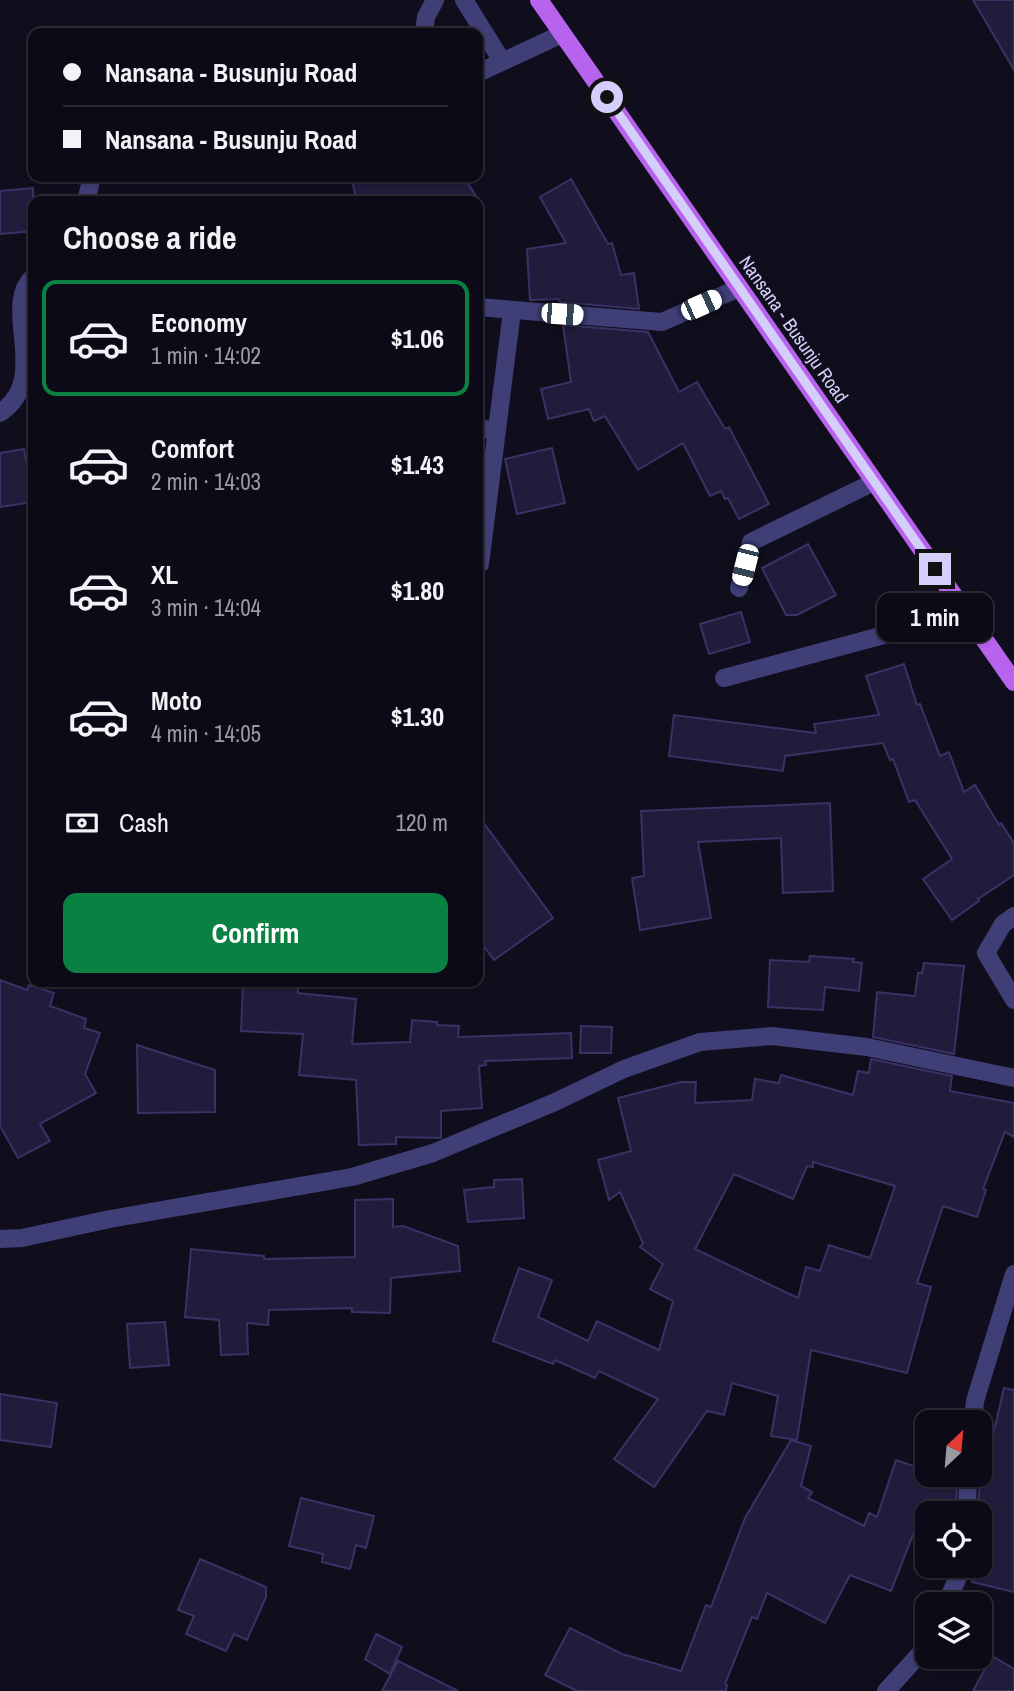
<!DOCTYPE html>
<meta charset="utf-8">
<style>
body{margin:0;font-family:"Archivo Narrow",sans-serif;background:#1a1823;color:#f1f3f6;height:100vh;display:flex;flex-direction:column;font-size:26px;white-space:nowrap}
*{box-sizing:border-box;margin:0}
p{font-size:23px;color:#9a9aa1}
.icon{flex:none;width:38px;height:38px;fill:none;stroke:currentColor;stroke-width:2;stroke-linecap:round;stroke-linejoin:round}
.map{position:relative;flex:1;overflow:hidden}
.side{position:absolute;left:28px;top:196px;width:455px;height:791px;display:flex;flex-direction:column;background:#0c0a16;border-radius:14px;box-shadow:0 2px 5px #0004,0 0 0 2px #2c2b35}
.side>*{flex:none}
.guide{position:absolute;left:28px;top:28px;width:455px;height:154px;border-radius:14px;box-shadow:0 2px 5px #0004,0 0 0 2px #2c2b35;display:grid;align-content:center;height:154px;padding:0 35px;background:#0c0a16}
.needle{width:46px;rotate:26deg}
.controls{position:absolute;left:915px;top:1410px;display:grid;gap:14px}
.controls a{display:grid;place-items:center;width:77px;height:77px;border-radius:14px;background:#0c0a16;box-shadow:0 2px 5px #0004,0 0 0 2px #2c2b35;font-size:35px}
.end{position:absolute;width:32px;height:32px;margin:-16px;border:9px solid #d3cffa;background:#111;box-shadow:0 0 0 4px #111}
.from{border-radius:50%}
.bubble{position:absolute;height:49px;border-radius:14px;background:#0c0a16;box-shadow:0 2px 5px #0004,0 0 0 2px #2c2b35;font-size:23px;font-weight:800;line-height:49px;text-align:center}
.car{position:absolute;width:21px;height:42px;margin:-21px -10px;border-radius:9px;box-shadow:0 0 5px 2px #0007;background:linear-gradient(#fff 24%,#345 0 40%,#fff 0 76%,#345 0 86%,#fff 0)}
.guide b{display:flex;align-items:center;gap:24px;height:66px;font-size:26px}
.guide b+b{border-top:2px solid #2c2b35}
.guide i{width:18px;height:18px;background:#f1f3f6}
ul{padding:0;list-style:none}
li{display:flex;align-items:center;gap:21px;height:116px;margin:0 14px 10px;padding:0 21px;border:4px solid transparent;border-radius:14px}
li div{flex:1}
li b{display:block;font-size:26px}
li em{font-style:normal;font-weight:800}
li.current{border-color:#0b8043}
li>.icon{width:63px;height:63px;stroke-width:1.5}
h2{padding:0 35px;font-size:32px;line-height:84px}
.pay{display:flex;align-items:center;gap:18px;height:77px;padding:0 35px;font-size:26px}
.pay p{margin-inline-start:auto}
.button{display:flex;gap:14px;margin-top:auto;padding:14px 35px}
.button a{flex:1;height:80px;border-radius:14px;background:#0b8043;color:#fff;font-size:28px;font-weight:800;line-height:80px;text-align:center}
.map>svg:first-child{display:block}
.building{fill:#221c3c;stroke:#3a3165;stroke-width:2;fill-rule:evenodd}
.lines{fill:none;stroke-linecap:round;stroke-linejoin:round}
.lane{stroke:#3f3e77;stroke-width:18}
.street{stroke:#3f3e77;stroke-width:18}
.primary{stroke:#b763ed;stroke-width:18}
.route{stroke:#d3cffa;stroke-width:9}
.labels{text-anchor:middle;stroke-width:5;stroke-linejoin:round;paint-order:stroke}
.street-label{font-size:19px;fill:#d3cffa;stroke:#100e1d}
</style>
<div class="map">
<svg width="1014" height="1691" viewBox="0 0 1014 1691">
<rect width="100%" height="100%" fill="#100e1d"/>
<!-- building -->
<g class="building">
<path d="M973,0H1014V70L986,22Z"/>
<path d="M351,177H464L479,201H357Z"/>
<path d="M571,179L608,244L612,243L621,275L634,273L639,309L560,302L559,299L530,300L527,249L566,243L540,197Z"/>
<path d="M33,188V231L0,234V191Z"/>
<path d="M563,325L648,332L679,392L697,382L725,429L729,427L769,504L739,519L728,498L725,499L721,491L710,496L683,443L638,470L605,416L594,421L589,409L548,419L541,389L571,382Z"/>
<path d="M552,448L565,503L517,514L505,459Z"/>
<path d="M24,449L33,502L0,507V453Z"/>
<path d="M808,544L836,595L797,615H786L762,568Z"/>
<path d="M741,612L750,642L709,654L700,624Z"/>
<path d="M904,664L917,705L920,704L940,756L949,752L964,792L975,785L999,825L1001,823L1014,843V875L978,899L979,901L952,920L923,879L952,859L915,800L909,802L893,759L890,760L883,743L785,756L783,771L669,756L674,715L816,733L814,724L879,715L866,676Z"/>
<path d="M830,803L833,891L783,893L781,838L698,842L711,918L640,930L632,878L644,876L641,811Z"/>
<path d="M478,815L553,918L494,960L478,938Z"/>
<path d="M810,956L854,959L853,962L862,963L859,991L825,987L823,1010L768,1007L770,960L809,962Z"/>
<path d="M924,963L964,966L954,1054L873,1037L877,992L915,996L918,973H922Z"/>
<path d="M0,980L27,990L29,985L54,993L50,1006L86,1019L84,1028L100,1033L85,1074L96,1093L40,1124L50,1141L18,1158L0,1126Z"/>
<path d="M243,983L298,986V993L356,999L352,1044L410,1042L412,1020L437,1022V1025L459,1026L458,1037L571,1033L572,1058L485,1061L486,1065L479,1066L482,1108L441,1111V1138L396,1137V1144L359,1145L356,1080L299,1075L303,1034L241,1031Z"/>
<path d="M581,1026L612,1027L611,1053H580Z"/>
<path d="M137,1045L215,1070V1112L138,1113Z"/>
<path d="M871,1059L952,1076L950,1091L1014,1103V1137L1005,1132L983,1189L986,1190L977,1217L943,1206L917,1283L931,1287L907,1373L811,1350L797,1440L771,1436L778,1396L732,1383L724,1415L707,1411L654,1487L614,1459L658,1399L599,1371L595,1378L555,1360L553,1364L493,1341L519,1268L552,1280L538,1317L588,1341L597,1321L659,1350L673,1301L650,1289L663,1264L640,1247L643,1243L620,1192L609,1200L598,1160L631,1151L618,1098L681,1082H696L695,1103L752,1100L755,1079L779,1083L781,1075L853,1095L858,1071L869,1073ZM813,1162L895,1186L870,1258L829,1245L820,1271L806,1267L798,1298L695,1249L734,1174L793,1199L807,1166L813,1167Z"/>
<path d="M522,1179L524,1218L468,1222L464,1190L494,1187V1180Z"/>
<path d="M393,1199V1227L403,1226L458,1246L460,1271L391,1278L390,1313L352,1312V1308L269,1310L268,1325L247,1323L248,1354L221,1355L219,1320L185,1317L191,1249L264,1256V1259L355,1257V1200Z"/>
<path d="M165,1322L169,1365L130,1368L127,1324Z"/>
<path d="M1004,1388L1014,1390V1592L972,1582L976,1566H980L978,1514L982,1442L991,1444Z"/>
<path d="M0,1394L57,1403L51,1447L0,1440Z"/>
<path d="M791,1440L811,1446L801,1486L812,1492L808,1498L864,1526L869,1513L877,1517L896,1460L928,1471V1475H957L956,1514L923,1509L891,1591L850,1575L825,1623L767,1593L757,1619L752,1617L725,1684L727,1685L726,1691H577L545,1675L570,1628L622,1654L681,1671L706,1605L711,1607L745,1518Z"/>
<path d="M301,1498L374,1516L366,1548L356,1545L350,1569L322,1562L323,1554L289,1546Z"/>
<path d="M200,1559L266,1587V1597L247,1640L234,1634L226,1651L186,1634L194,1616L178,1610Z"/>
<path d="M376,1634L402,1647L390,1674L365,1659Z"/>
<path d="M992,1656L1014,1669V1691H973Z"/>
<path d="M398,1661L458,1691H382Z"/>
</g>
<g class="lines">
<!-- lane -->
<g class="lane">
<path d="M464,0L502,61"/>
<path d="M424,32L426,17L435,0"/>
<path d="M478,73L562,34"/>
<path d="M1014,916L1003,924L986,953L1014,1000"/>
</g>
<!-- street -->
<g class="street">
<path d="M86,201L92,177"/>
<path d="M478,307L662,322L739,288"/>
<path d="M0,413C52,379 0,307 33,277"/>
<path d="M478,428L497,431"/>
<path d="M480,564L512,311"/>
<path d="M739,588L751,542L874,482"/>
<path d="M724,678L966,613"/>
<path d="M0,1239L22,1238L110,1219L352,1177L433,1153L555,1102L624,1069L700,1042L772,1036L867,1047L1014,1078"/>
<path d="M973,1423L975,1401L1014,1274"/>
<path d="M967,1514L968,1475"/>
<path d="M948,1605L950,1595L963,1566"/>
<path d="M886,1691L928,1645"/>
</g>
<!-- primary -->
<path class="primary" d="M539,0L1014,682"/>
</g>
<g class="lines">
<!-- route -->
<path class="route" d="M607,97L935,569"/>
</g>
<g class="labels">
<!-- street labels -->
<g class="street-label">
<text transform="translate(794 329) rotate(55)" y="7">Nansana - Busunju Road</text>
</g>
</g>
</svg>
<div class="controls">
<a><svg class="needle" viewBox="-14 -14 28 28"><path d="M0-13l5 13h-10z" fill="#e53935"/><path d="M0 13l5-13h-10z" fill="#9a9aa1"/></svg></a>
<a><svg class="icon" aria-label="locate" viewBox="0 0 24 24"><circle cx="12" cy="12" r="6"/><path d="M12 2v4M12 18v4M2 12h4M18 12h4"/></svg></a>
<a><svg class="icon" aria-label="layers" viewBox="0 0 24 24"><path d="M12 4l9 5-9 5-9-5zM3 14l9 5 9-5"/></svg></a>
</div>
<i class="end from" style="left:607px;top:97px"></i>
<i class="end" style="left:935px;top:569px"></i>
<div class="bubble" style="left:877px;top:593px;width:116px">1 min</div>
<i class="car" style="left:701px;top:305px;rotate:66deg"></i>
<i class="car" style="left:562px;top:314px;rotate:94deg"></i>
<i class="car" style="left:745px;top:565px;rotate:194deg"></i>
<div class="guide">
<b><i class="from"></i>Nansana - Busunju Road</b>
<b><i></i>Nansana - Busunju Road</b>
</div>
<section class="side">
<h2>Choose a ride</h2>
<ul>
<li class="current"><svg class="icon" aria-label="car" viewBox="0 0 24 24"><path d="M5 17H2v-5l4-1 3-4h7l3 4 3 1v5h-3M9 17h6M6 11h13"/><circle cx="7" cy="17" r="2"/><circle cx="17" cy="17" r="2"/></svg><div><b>Economy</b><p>1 min · 14:02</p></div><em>$1.06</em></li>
<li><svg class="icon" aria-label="car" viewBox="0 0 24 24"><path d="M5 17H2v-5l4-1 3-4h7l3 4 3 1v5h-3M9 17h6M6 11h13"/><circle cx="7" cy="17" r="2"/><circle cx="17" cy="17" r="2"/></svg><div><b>Comfort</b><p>2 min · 14:03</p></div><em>$1.43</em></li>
<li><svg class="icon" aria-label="car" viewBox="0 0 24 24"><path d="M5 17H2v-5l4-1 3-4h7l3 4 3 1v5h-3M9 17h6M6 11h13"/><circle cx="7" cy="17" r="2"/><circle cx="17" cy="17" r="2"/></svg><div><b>XL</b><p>3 min · 14:04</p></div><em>$1.80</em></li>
<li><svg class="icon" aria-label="car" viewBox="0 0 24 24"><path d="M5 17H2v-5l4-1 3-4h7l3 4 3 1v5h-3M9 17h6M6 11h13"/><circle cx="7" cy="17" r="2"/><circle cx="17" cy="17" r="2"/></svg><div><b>Moto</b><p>4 min · 14:05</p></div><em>$1.30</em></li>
</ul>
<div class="pay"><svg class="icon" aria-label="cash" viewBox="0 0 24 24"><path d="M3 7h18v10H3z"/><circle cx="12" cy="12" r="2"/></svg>Cash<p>120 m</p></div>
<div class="button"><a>Confirm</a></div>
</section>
</div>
